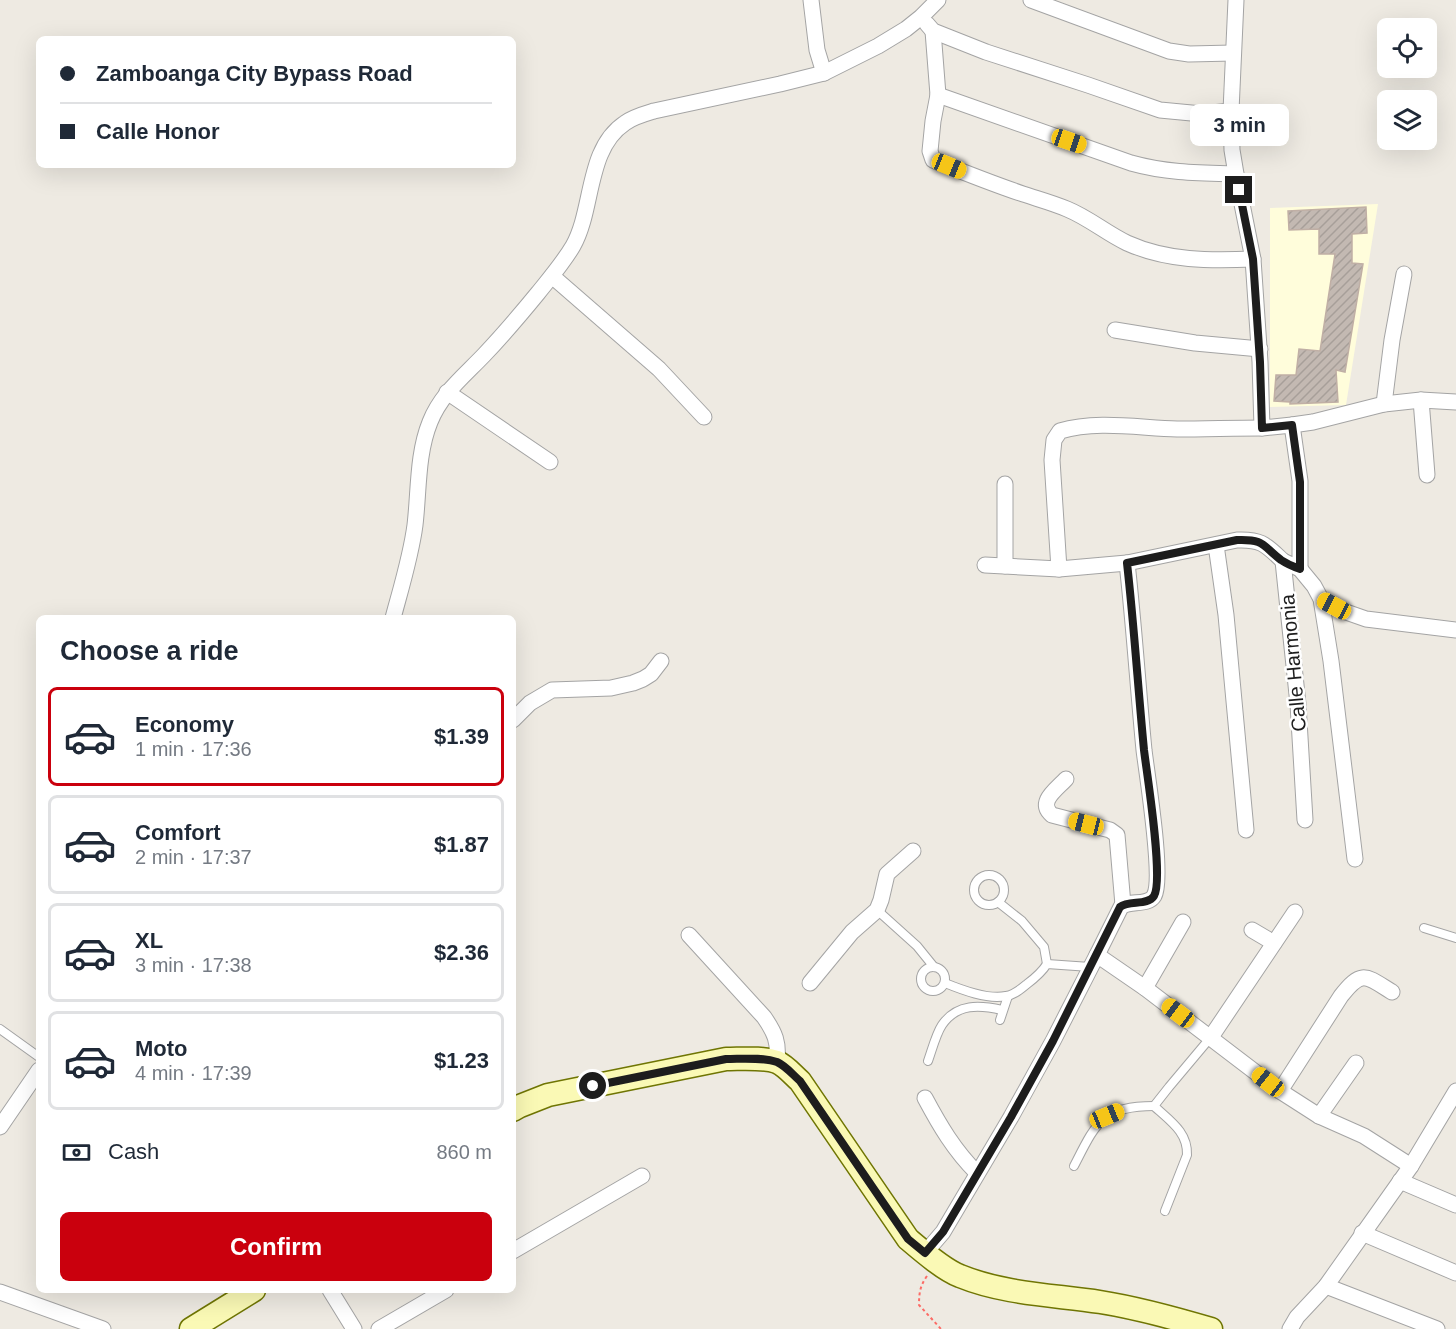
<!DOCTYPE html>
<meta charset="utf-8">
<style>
body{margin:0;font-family:Arial,sans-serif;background:#f2f2f3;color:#1f2937;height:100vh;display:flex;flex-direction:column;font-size:22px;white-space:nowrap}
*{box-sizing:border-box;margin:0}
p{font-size:20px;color:#747a83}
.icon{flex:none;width:33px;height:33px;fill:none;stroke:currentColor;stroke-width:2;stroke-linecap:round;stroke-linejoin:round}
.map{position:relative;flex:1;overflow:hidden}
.side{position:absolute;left:36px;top:615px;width:480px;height:678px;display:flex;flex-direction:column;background:#fff;border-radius:9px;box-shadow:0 6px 24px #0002}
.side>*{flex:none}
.hud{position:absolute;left:36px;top:36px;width:480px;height:132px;border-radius:9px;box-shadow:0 6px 24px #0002;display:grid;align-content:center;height:132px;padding:0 24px;background:#fff}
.controls{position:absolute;left:1377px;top:18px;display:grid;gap:12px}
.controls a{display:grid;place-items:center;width:60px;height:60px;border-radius:9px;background:#fff;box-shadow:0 6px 24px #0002;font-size:30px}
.end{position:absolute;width:27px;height:27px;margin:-14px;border:8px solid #1d1d1d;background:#fff;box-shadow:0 0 0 3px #fff}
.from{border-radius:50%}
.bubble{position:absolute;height:42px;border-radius:9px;background:#fff;box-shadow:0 6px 24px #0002;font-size:20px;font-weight:800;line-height:42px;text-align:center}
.car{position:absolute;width:18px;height:36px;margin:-18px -9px;border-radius:8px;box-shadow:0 0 4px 2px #0007;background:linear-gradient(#f5c518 24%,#345 0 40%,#f5c518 0 76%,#345 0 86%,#f5c518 0)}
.hud b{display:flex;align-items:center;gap:21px;height:57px;font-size:22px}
.hud b+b{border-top:2px solid #e0e1e3}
.hud i{width:15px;height:15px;background:#1f2937}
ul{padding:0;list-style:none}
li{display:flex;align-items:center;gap:18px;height:99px;margin:0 12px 9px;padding:0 12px;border:3px solid #e0e1e3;border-radius:9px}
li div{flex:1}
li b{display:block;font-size:22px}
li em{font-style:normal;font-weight:800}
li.on{border-color:#ca000d}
li>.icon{width:54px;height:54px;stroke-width:1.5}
h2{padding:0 24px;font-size:27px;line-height:72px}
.pay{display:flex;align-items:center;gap:15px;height:66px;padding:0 24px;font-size:22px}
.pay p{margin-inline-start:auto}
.primary-button{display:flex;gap:12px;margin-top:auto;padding:12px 24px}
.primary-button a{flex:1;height:69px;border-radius:9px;background:#ca000d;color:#fff;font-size:24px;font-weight:800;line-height:69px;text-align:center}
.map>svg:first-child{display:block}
.education{fill:#fffddb}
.building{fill:url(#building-hatch);stroke:#c0afa5;stroke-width:1.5}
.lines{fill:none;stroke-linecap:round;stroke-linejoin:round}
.service-casing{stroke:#a4a4a4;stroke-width:10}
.minor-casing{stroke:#a4a4a4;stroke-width:17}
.secondary-casing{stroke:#6f7503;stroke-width:25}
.path{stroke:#fc6c66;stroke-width:2;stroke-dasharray:3 3;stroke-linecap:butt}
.service{stroke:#fff;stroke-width:8}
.minor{stroke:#fff;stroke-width:15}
.secondary{stroke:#faf9b5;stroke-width:22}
.route{stroke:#1d1d1d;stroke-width:8}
.labels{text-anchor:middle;stroke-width:5;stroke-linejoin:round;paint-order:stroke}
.street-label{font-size:20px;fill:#1d1d1d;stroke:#fff}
</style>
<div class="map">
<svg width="1456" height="1329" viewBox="0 0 1456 1329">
<defs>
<pattern id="building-hatch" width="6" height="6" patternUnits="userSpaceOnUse" patternTransform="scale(1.5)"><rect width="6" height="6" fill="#c3b9b2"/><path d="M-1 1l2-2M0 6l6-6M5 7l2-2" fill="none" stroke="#a79f99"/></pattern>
</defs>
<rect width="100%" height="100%" fill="#eeeae2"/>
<!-- education -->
<path class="education" d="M1378,204L1346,405L1270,407V208Z"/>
<!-- building -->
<path class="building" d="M1366,207L1367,233L1352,234V263L1363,264L1345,372L1336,370L1338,402L1290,404V402L1274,401L1276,375H1296L1299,349L1320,351L1335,254H1319V229L1289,230L1288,211Z"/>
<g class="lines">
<!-- service casing -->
<g class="service-casing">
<g id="service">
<circle cx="989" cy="890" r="15"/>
<path d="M998,902L1022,921L1044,947L1047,964"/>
<path d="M877,910L917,946L934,967"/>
<path d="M1424,928L1456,938"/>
<circle cx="933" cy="979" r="12"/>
<path d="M945,983C962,990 988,1000 1006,996C1014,995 1021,989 1027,984C1035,978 1042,972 1047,964L1090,967"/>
<path d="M1000,1020L1008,996"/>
<path d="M0,1029L39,1057"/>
<path d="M928,1061C932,1050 936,1034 942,1025C957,1003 980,1005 1002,1010"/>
<path d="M1074,1166C1096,1123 1102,1106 1154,1106"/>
<path d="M1165,1211L1187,1155C1188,1132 1170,1121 1154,1106L1169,1087L1211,1037"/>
</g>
</g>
<!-- minor casing -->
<g class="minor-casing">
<g id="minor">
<path d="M811,0L817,50L824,73"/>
<path d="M1031,0L1169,51L1189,54L1233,53"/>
<path d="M1236,0L1231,111L1232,150L1236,174L1253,259L1260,362L1262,428L1292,425L1313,422L1384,404L1421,400L1456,402"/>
<path d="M927,24L933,31L986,52L1088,85L1160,110L1202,114L1231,111"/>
<path d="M933,31L938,95L933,121L930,151L933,160C963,172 993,184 1023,194C1038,199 1053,203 1067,209C1089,218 1106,233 1127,243C1167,261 1210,261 1253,259"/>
<path d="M938,95L1131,163C1167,173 1199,173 1236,174"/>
<path d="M552,276L659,369L704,417"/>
<path d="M1115,330L1195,343L1260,349"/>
<path d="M447,392L550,462"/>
<path d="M1421,400L1427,475"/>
<path d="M1384,404L1392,340L1404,274"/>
<path d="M1292,425L1300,481V569L1283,561L1298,704L1305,820"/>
<path d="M1216,545L1226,615L1246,830"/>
<path d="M985,565L1059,569L1127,563L1237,540C1262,539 1266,545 1283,561"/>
<path d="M1005,566V484"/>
<path d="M1059,569L1052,460L1054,440L1060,431C1097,420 1139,428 1177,429C1205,429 1234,428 1262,428"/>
<path d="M1300,569L1314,586L1321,599L1331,661L1355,859"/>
<path d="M1321,599L1346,612L1366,619L1456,630"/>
<path d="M393,618C401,588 411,556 415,525C419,491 417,454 430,422C441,394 464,376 484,355C503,335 520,315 538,293C550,278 563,263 573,246C594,209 586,149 625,123C633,117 644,114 654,111L780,84L824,73L878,46L906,29L921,17L938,0"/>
<path d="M513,720L530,703L552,690L611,688L633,683L643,679L651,674L661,661"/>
<path d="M1066,779C1056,790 1037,802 1052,815L1102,828L1110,830L1117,835L1123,905"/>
<path d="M1252,930L1274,943"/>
<path d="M689,935L764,1017C775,1033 779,1042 777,1062"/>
<path d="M1097,955L1121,907C1129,900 1148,906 1154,896C1164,879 1147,775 1144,750C1138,688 1134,625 1127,563"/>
<path d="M810,983L852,932L877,910L881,900L887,874L913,851"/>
<path d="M1145,988L1183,922"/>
<path d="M1211,1037L1295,912"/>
<path d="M1280,1091L1341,996C1362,969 1366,976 1392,992"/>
<path d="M925,1098C940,1126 954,1150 977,1173"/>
<path d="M1319,1116L1356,1063"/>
<path d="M0,1127L39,1070"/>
<path d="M1400,1181L1456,1205"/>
<path d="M1362,1233L1456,1273"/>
<path d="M513,1251L642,1176"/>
<path d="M925,1253L943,1232L1011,1117L1053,1041L1097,955L1145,988L1280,1091L1319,1116L1364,1136L1411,1166"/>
<path d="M1326,1286L1437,1329"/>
<path d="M330,1290L354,1329"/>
<path d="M0,1292L103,1329"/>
<path d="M379,1329L446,1290"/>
<path d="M1290,1329L1297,1317L1326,1286L1411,1166L1456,1091"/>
</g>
</g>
<!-- secondary casing -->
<g class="secondary-casing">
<g id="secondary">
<path d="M513,1110L520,1106L548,1095L726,1059C742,1059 762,1057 777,1062C786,1066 793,1075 800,1081L908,1239C921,1250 944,1270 960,1276C1004,1294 1054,1295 1100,1302C1138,1308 1174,1318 1211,1329"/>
<path d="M191,1329L254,1290"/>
</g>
</g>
<!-- path -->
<path class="path" d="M927,1276C920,1286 919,1293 919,1305L941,1329"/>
<!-- service -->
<use href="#service" class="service"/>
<!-- minor -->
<use href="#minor" class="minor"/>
<!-- secondary -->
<use href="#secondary" class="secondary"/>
</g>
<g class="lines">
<!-- route -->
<path class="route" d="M593,1086L726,1059C742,1059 762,1057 777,1062C786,1066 793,1075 800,1081L908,1239L925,1253L943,1232L1011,1117L1053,1041L1120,907C1129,900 1148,906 1154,896C1164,879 1147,775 1144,750C1138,688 1134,625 1127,563L1237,540C1264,539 1262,545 1281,560C1287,564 1294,567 1300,569V482L1292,425L1262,428L1260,362L1253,259L1239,190"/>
</g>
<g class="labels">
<!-- street labels -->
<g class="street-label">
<text transform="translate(1293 663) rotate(-95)" y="7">Calle Harmonia</text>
</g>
</g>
</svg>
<div class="controls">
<a><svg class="icon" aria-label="locate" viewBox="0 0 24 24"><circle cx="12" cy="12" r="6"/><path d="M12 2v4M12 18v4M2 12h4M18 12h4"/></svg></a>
<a><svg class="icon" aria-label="layers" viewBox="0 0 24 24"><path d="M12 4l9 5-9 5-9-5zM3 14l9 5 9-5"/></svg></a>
</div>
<i class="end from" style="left:593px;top:1086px"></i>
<i class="end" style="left:1239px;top:190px"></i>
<div class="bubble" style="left:1190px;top:104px;width:99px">3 min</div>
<i class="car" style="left:1069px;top:141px;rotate:109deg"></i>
<i class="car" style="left:949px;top:166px;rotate:112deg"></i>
<i class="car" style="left:1334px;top:606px;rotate:298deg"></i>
<i class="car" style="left:1086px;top:824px;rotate:284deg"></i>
<i class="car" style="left:1178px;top:1013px;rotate:307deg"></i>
<i class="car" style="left:1268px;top:1082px;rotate:308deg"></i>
<i class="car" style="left:1107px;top:1116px;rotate:68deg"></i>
<div class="hud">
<b><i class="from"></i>Zamboanga City Bypass Road</b>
<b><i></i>Calle Honor</b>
</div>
<section class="side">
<h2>Choose a ride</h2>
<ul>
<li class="on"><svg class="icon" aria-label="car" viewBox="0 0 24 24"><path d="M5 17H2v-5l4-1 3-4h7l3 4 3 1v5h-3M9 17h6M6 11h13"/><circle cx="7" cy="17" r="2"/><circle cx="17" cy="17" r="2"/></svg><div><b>Economy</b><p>1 min · 17:36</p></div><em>$1.39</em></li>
<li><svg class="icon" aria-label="car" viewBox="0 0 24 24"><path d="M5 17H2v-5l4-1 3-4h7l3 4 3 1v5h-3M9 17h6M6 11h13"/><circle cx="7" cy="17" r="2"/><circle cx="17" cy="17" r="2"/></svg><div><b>Comfort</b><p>2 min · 17:37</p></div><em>$1.87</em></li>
<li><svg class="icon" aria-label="car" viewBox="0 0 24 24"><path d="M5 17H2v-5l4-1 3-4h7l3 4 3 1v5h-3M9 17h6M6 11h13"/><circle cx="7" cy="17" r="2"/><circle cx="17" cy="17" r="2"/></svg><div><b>XL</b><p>3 min · 17:38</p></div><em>$2.36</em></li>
<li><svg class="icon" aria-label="car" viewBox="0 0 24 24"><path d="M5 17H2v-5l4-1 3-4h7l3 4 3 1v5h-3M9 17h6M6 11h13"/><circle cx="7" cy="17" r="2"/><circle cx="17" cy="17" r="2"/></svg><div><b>Moto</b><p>4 min · 17:39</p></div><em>$1.23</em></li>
</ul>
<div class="pay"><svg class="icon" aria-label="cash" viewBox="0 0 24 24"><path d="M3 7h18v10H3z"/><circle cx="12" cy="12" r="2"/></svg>Cash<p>860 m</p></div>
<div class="primary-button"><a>Confirm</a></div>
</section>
</div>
